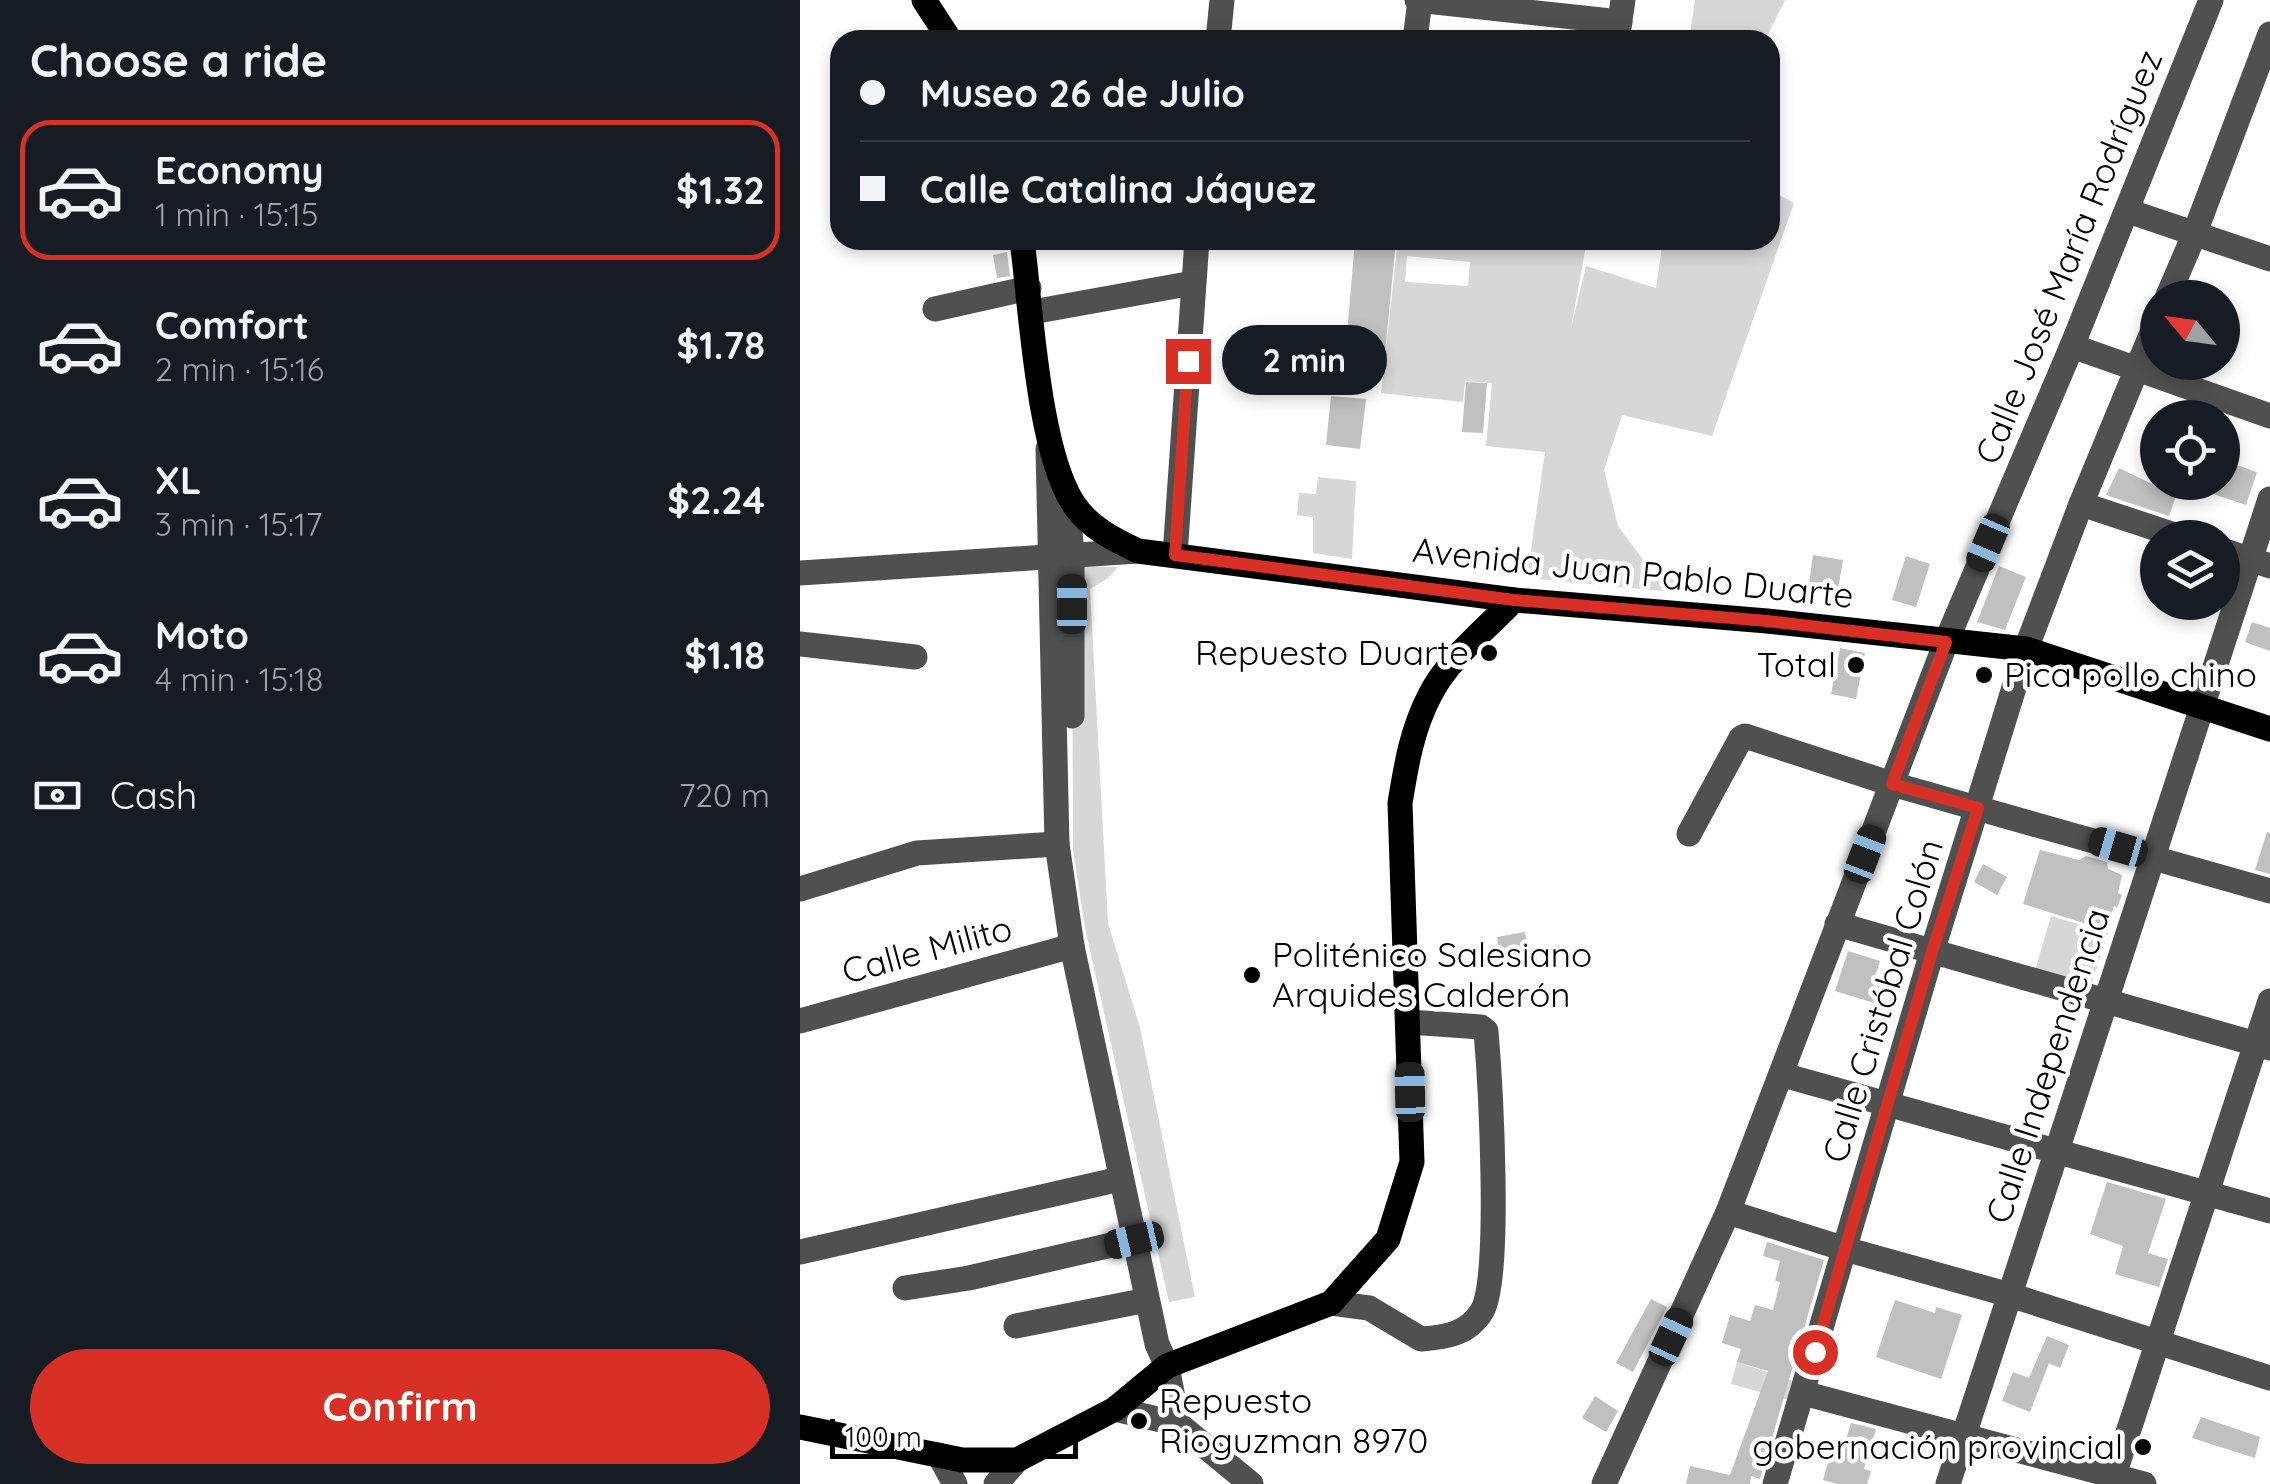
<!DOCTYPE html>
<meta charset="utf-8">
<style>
body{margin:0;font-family:Quicksand,sans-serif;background:#242831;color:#f1f3f6;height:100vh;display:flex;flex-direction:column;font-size:38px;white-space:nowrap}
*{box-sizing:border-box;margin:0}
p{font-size:32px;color:#9ea1a6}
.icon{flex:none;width:55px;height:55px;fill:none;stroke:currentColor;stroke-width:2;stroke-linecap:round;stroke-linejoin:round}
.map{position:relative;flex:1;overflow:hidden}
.side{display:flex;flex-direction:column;background:#171b24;width:800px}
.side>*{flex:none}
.banner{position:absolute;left:30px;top:30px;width:950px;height:220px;border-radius:30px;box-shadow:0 5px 15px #0003;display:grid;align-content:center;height:220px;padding:0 30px;background:#171b24}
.needle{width:65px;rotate:299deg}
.buttons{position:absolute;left:1340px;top:280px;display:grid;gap:20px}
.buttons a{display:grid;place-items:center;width:100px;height:100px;border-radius:50%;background:#171b24;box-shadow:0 5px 15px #0003;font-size:50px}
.scale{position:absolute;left:30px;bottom:25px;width:248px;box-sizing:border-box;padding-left:10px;border:5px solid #000;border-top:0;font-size:28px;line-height:35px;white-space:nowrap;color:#000;-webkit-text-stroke:8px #fff;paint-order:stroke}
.end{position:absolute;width:45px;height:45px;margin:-22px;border:12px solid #d93025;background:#fff;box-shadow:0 0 0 5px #fff}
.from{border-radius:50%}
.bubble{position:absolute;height:70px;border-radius:35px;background:#171b24;box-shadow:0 5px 15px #0003;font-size:32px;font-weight:800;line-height:70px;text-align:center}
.car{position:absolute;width:30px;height:60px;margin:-30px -15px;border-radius:12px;box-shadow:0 0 8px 2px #0007;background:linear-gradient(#222 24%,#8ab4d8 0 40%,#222 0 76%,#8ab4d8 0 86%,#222 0)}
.banner b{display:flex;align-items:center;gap:35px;height:95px;font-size:38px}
.banner b+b{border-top:2px solid #363941}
.banner i{width:25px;height:25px;background:#f1f3f6}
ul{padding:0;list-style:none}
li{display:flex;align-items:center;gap:30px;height:140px;margin:0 20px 15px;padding:0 10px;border:5px solid transparent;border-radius:30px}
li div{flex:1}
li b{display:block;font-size:38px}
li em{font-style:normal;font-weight:800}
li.current{border-color:#d93025}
li>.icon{width:90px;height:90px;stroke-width:1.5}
h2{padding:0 30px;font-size:45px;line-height:120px}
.pay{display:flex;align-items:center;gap:25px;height:110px;padding:0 30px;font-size:38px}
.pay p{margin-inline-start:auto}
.cta{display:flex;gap:20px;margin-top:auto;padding:20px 30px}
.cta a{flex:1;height:115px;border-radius:60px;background:#d93025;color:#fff;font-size:40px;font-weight:800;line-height:115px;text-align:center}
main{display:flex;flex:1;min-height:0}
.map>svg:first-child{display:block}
.green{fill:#d7d7d7;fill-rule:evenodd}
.building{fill:#c0c0c0}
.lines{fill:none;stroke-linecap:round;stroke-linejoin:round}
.minor{stroke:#505050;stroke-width:25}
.major{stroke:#000;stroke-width:25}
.route{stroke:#d93025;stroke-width:12}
.poi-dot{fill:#000;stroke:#fff;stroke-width:4}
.labels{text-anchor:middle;stroke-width:9;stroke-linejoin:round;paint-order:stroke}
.street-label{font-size:35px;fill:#000;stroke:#fff}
.poi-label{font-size:35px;fill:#000;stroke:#fff;text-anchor:end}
</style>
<main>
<section class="side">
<h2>Choose a ride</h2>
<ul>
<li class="current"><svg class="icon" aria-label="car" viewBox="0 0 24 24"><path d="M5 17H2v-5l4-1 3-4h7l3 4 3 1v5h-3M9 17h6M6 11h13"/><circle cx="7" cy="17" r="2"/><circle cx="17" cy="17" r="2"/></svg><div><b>Economy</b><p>1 min · 15:15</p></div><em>$1.32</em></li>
<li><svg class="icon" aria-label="car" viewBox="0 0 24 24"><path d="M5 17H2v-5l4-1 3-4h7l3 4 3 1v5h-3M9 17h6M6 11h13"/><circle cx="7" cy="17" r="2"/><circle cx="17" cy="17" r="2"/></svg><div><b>Comfort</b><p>2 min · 15:16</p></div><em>$1.78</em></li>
<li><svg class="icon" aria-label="car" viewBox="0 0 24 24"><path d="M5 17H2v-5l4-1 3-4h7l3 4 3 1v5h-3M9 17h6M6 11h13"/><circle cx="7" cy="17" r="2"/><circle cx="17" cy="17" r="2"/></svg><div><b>XL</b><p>3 min · 15:17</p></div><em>$2.24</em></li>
<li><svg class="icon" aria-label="car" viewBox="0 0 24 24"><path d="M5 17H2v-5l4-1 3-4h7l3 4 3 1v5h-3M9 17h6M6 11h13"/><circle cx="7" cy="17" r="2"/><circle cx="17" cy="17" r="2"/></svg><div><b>Moto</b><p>4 min · 15:18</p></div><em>$1.18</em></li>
</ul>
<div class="pay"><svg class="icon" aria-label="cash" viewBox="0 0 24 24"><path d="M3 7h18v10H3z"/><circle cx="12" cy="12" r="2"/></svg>Cash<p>720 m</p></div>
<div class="cta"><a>Confirm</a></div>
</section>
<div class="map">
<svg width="1470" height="1484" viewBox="0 0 1470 1484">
<rect width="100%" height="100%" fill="#fff"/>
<!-- green -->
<g class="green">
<path d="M895,0H985L965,40H889Z"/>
<path d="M970,190L994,203L912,436L822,415L804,470L818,526L850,569L905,595L727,578L745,452L686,446L692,383L665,381L663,402L581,393L598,240H787L771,328L786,266L856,288L863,240H970ZM607,256L670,262L668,286L605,282Z"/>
<path d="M518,477L556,481L552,559L513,553V517L497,515L499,493L516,494Z"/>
<path d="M272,566L318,567L308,578L290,589L308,923L340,1028L395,1297L369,1302L285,928L273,850Z"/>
<path d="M1251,916L1308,933L1290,989L1234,974Z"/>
<path d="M937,1362L993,1381L989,1400L931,1384Z"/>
</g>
<!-- building -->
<g class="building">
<path d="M555,240H596L583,374L544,370Z"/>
<path d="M207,252L210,276L197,278L193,255Z"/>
<path d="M666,382L687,383L683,433L662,432Z"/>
<path d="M531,396L566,399L560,449L526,445Z"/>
<path d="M1422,460L1457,472L1446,505L1386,485L1422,482Z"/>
<path d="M1319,468L1352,484L1353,479L1379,488L1369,516L1306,495Z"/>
<path d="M1013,555L1043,560L1037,595L1008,591Z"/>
<path d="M1106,556L1130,564L1116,607L1092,600Z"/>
<path d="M1199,566L1226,577L1205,630L1177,622Z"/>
<path d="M1452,622L1470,628V651L1445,642Z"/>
<path d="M1040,648L1065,653L1056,699L1031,694Z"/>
<path d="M1467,832L1470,833V874L1455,870Z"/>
<path d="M1240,850L1279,860L1286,856L1307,862L1308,869L1322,875L1318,893L1322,895L1317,908L1314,906L1306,930L1223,904Z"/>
<path d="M1183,864L1207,877L1197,895L1174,882Z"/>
<path d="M725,932L730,963L702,968L697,937Z"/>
<path d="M1048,951L1080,961L1075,977L1089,981L1081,1005L1035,991Z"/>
<path d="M1307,1182L1366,1199L1348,1253L1368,1259L1359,1287L1315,1274L1323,1246L1290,1234Z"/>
<path d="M967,1242L1024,1260L960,1479L951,1476L950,1484H886L890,1466L930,1475L968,1371L937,1362L941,1349L922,1343L930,1315L950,1321L955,1305L973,1310L980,1282L975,1281L980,1261L963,1256Z"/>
<path d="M851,1299L867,1307L833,1372L816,1363Z"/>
<path d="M1095,1300L1135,1313L1136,1307L1162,1315L1141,1379L1076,1357Z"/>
<path d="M1247,1336L1269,1345L1260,1368L1249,1363L1230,1412L1202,1401L1213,1372L1229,1378Z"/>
<path d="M795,1396L818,1411L806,1432L782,1418Z"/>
<path d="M1401,1417L1460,1437L1455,1458L1392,1438Z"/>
<path d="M1051,1423L1076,1429L1064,1469L1071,1471L1067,1484H1037L1023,1480L1029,1459L1039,1462Z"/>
</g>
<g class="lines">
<!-- minor -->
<g class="minor">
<path d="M617,0L820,22"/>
<path d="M418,40L422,0"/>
<path d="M615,40L620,0"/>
<path d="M817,40L823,0"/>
<path d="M1328,211L1470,259"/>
<path d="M1367,298L1394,235L1470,34"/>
<path d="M135,309L229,288"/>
<path d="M232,312L393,283"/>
<path d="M1272,346L1470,416"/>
<path d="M248,449L257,844L272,946L357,1344L367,1366L378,1424L451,1484"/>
<path d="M266,490L272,553V716"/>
<path d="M1281,504L1384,538"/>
<path d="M1422,550L1470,566"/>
<path d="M375,555L397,240"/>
<path d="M0,573L338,551"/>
<path d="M0,644L115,657"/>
<path d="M889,834L941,738L945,736L1092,784L1470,891"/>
<path d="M0,889L117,853L257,844"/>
<path d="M1037,924L1470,1048"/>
<path d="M0,1021L272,946"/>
<path d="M983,1075L1470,1211"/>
<path d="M928,1212L1045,1249L1210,1295L1470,1378"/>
<path d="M0,1252L320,1179"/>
<path d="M105,1288L169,1278L333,1240"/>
<path d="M531,1303L569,1308L621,1339C647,1337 668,1334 682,1311C702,1279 690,1078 686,1031L681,1027L609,1022"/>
<path d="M216,1326L347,1300"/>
<path d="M1003,1393L1344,1484"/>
<path d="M315,1409L378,1424"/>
<path d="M139,1455L155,1484"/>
<path d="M196,1484L217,1460"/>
<path d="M804,1484L928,1212L1146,642L1272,346L1411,0"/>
<path d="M975,1484L1132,952L1226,649L1281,504L1358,318"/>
<path d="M1148,1484L1470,499"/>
<path d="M1311,1484L1470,1001"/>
</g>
<!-- major -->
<g class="major">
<path d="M124,0L150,40"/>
<path d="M222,240C231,308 238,453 275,506C290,528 315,540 338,551L714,600L967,621L1226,649L1470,729"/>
<path d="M0,1427L162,1460H217L315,1409L367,1366L531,1303L588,1239L612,1162L600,803C606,766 612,729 630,695C648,659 686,629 714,600"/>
</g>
</g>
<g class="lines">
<!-- route -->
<path class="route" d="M388,361L375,555L714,600L967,621L1146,642L1092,784L1178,808L1132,952L1015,1352"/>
</g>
<!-- markers -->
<g class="poi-dot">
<circle cx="689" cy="653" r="10"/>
<circle cx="1056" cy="665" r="10"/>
<circle cx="1184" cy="675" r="10"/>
<circle cx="452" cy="975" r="10"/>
<circle cx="339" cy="1421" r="10"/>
<circle cx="1343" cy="1447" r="10"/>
</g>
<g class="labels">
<!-- street labels -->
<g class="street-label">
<text transform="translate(1269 257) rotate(-68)" y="12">Calle José María Rodríguez</text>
<text transform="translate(833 573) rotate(6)" y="12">Avenida Juan Pablo Duarte</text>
<text transform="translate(127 950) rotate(-15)" y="12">Calle Milito</text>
<text transform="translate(1083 1001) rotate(-73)" y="12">Calle Cristóbal Colón</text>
<text transform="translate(1248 1066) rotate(-72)" y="12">Calle Independencia</text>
</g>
<!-- poi labels -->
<g class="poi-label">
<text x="669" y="665">Repuesto Duarte</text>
<text x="1036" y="677">Total</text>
<text x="1204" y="687" text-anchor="start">Pica pollo chino</text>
<text x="472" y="967" text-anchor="start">Politénico Salesiano<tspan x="472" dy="40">Arquides Calderón</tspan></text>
<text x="359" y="1413" text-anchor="start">Repuesto<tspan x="359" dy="40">Rioguzman 8970</tspan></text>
<text x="1323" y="1459">gobernación provincial</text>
</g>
</g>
</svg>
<div class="buttons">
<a><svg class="needle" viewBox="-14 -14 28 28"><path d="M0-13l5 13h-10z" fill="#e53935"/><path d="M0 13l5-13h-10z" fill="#9ea1a6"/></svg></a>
<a><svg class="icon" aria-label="locate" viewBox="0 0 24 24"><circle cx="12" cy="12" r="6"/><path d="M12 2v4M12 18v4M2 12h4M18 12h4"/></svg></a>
<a><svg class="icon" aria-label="layers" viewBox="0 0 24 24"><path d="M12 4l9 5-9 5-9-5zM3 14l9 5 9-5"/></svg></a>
</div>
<div class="scale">100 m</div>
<i class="end from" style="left:1015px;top:1352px"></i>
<i class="end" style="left:388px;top:361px"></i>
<div class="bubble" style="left:422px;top:325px;width:165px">2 min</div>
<i class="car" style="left:1188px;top:543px;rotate:203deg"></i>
<i class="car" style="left:272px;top:604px;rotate:0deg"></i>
<i class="car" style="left:1318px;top:847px;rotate:286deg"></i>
<i class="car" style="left:1065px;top:854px;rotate:21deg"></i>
<i class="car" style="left:610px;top:1092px;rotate:359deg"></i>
<i class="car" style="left:334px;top:1240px;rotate:257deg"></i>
<i class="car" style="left:871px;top:1337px;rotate:25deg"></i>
<div class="banner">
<b><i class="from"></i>Museo 26 de Julio</b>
<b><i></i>Calle Catalina Jáquez</b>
</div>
</div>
</main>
